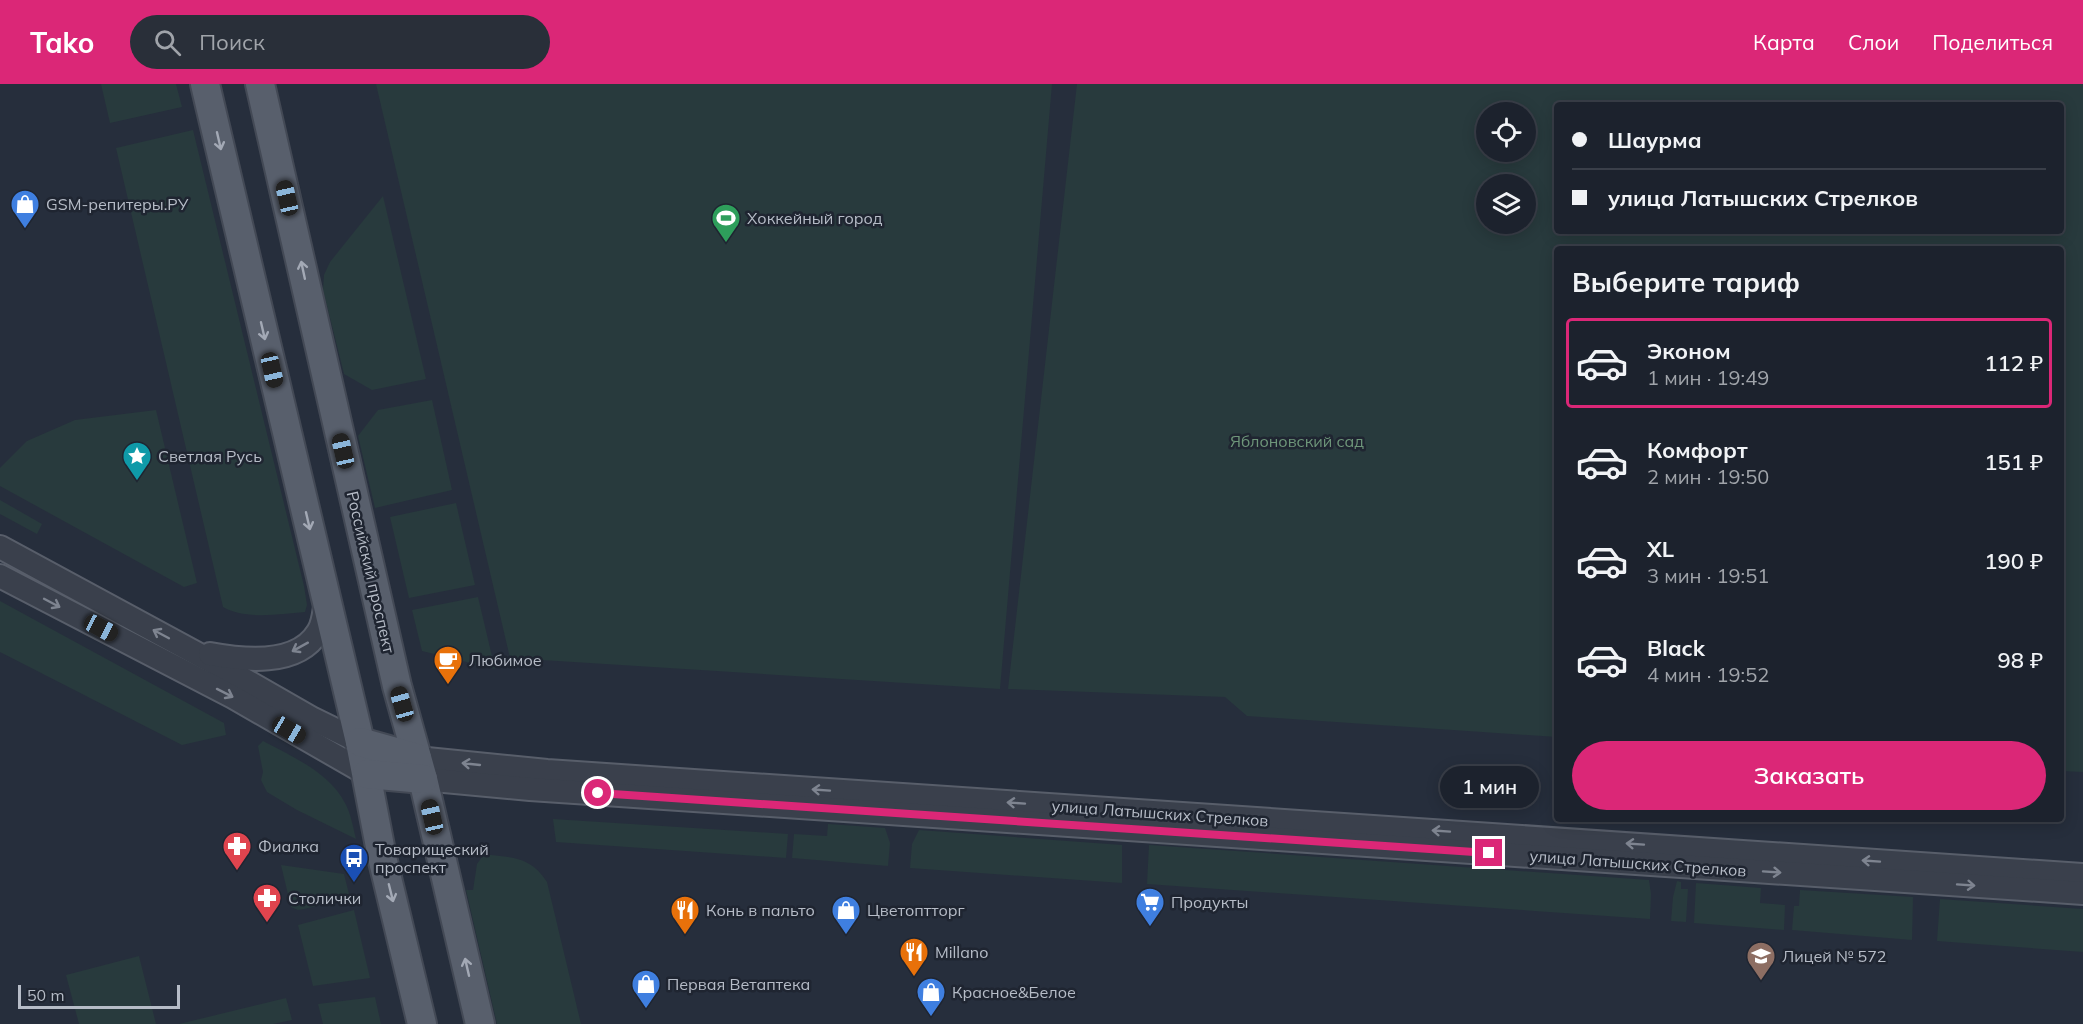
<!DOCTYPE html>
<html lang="ru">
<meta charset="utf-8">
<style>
body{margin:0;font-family:Mulish,sans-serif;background:#292f39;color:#f1f3f6;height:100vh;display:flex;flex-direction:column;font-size:22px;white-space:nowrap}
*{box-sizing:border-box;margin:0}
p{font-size:20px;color:#a0a4aa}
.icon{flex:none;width:33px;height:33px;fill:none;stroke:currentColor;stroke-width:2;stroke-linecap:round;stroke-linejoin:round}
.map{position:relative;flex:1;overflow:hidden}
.details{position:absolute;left:1554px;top:162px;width:510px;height:576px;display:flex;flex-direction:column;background:#1c222d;border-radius:6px;box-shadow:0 3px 15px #0003,0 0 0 2px #3a3f49}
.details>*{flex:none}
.top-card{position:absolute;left:1554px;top:18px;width:510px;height:132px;border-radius:6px;box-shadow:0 3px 15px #0003,0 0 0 2px #3a3f49;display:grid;align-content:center;height:132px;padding:0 18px;background:#1c222d}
.buttons{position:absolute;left:1476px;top:18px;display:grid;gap:12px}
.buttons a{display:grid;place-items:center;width:60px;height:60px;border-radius:50%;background:#1c222d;box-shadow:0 3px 15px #0003,0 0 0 2px #3a3f49;font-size:30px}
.scale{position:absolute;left:18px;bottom:15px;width:162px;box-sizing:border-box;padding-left:6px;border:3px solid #b6bcc7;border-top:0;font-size:16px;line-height:21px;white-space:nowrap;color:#b6bcc7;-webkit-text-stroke:4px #1f2531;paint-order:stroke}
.end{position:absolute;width:27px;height:27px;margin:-14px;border:8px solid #db2777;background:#fff;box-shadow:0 0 0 3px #fff}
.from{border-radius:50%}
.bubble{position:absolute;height:42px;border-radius:21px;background:#1c222d;box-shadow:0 3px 15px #0003,0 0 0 2px #3a3f49;font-size:20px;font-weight:600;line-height:42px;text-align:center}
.car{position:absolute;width:18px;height:36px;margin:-18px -9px;border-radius:8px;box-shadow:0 0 4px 2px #0007;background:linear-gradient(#222 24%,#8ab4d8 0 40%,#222 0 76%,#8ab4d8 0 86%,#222 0)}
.top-card b{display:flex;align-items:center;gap:21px;height:57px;font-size:22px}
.top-card b+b{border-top:2px solid #3a3f49}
.top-card i{width:15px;height:15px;background:#f1f3f6}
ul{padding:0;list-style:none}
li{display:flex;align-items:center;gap:18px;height:90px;margin:0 12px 9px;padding:0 6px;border:3px solid transparent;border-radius:6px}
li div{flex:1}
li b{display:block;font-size:22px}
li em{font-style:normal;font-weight:600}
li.current{border-color:#db2777}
li>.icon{width:54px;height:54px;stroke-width:1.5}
h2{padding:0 18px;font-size:27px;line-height:72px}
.primary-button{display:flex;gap:12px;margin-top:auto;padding:12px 18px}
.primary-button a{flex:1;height:69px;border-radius:36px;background:#db2777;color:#fff;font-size:24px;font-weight:600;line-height:69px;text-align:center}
header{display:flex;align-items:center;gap:36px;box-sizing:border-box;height:84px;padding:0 30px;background:#db2777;color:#fff}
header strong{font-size:28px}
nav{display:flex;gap:33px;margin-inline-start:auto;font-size:21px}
.search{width:420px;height:54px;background:#292f39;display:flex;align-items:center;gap:15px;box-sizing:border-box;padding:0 21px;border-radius:33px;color:#a0a4aa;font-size:22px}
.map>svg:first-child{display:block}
.green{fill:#283a3d;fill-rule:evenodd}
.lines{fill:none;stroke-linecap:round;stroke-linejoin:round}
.tertiary-casing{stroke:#585e6a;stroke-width:26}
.primary-casing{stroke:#434955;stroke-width:32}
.tertiary{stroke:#3a404c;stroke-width:22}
.primary{stroke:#585f6c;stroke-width:28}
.oneway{stroke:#a3a9b5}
.oneway2{stroke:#7e8490}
.route{stroke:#db2777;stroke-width:8}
.labels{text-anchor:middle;stroke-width:5;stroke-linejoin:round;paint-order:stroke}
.poi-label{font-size:16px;fill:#b6bcc7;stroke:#1f2531;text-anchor:start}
.park-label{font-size:16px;fill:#6e967a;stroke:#1f2531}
.street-label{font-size:16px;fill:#b6bcc7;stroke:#1f2531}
</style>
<header>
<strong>Tako</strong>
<div class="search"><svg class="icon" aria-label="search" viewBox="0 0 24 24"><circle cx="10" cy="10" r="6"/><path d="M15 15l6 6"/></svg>Поиск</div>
<nav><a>Карта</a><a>Слои</a><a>Поделиться</a></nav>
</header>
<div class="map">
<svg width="2083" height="940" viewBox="0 0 2083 940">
<rect width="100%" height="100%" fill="#262e3c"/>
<!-- green -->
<g class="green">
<path d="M101,0H176L182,23L110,39Z"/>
<path d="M376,0H1052L1000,605L510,574Z"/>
<path d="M1077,0H2083V688L2061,687V165H1557V653L1247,632L1225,613L1008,605ZM1557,21H2061V147H1557ZM1486,28H1526V68H1486ZM1486,100H1526V140H1486Z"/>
<path d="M193,46L304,502L307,521L305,528C279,530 246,536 223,523L116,64Z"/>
<path d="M383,112L426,295L372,306L344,290L323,206L324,191L330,178Z"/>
<path d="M432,316L452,406L375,424L358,352L378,326Z"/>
<path d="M156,326L197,499L184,503L0,402V384L27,357L75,336Z"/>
<path d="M0,416L42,440L37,450L0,430Z"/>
<path d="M456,419L475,501L409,514L390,433Z"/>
<path d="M478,513L495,585L422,567L412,526Z"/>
<path d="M0,517L224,639L226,651L182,661L0,568Z"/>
<path d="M263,657C291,672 329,688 345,719C351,730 353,743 356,755L297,726L267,708L261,696L263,688L258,662Z"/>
<path d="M553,735L788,750L786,774L556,758Z"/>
<path d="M828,740L885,744L890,759L888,782L792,774L794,750L827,752Z"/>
<path d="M919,746L1122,761V799L910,784L912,760Z"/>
<path d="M1149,761L1649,796L1651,810L1650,835L1147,800Z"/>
<path d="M484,770C513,774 530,772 547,798L581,940H497L466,806H473L477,780Z"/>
<path d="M281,781L344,790L350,814L304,825L298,826L291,823Z"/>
<path d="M1677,797L1681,798V805H1688L1686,838L1671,837L1673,813Z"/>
<path d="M1696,799L1761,804L1760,819L1785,821L1784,846L1694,839Z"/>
<path d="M1800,806L1913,813L1912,856L1792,846L1794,822H1799Z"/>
<path d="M1940,815L2083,825V868L1937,857Z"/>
<path d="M354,826L370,894L313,902L298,841Z"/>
<path d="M139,872L156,940H79L66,891Z"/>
<path d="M375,913L381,940H323L318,920Z"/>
<path d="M286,914L292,936L273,940H179Z"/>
</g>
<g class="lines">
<!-- tertiary casing -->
<g class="tertiary-casing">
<g id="tertiary">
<path d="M0,463L229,587L313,635L360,658"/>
<path d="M0,492L233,613L367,690"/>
<path d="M210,570C242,576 297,583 318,548C324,539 324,527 326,517"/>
<path d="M417,674L547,687L2083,791"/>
<path d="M423,695L530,705L2083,809"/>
</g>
</g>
<!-- primary casing -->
<g class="primary-casing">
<g id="primary">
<path d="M205,0L360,658L382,773L422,940"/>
<path d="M260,0L397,602L423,695L480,940"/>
<path d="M360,658L417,674"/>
<path d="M367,690L423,695"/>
</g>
</g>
<!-- tertiary -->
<use href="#tertiary" class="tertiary"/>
<!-- primary -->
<use href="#primary" class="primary"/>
</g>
<!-- one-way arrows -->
<defs><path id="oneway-shaft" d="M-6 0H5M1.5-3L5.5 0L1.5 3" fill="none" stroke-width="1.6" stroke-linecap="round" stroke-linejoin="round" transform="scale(1.5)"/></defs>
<g class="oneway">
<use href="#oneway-shaft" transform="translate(219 57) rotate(77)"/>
<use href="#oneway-shaft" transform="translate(303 186) rotate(-102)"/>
<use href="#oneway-shaft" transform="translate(263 247) rotate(77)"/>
<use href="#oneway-shaft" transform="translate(308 437) rotate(77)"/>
<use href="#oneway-shaft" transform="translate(391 809) rotate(76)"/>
<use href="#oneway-shaft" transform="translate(467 883) rotate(-103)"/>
</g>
<g class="oneway2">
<use href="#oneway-shaft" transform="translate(52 519) rotate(28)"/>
<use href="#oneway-shaft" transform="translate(161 550) rotate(-152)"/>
<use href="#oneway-shaft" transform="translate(300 563) rotate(151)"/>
<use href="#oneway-shaft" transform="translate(225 609) rotate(27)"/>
<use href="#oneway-shaft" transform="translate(471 680) rotate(-174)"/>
<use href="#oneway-shaft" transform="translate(821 706) rotate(-176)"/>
<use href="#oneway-shaft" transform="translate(1016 719) rotate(-176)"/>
<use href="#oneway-shaft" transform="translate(1441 747) rotate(-176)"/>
<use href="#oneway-shaft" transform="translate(1635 760) rotate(-176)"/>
<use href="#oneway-shaft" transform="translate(1871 777) rotate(-176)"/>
<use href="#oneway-shaft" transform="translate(1772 788) rotate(4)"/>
<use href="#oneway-shaft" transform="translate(1966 801) rotate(4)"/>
</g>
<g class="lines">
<!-- route -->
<path class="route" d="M598,709L1489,769"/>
</g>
<!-- icons -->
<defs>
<g id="shop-pin" transform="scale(1.5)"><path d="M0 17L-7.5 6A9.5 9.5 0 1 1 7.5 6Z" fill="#3f7fe0" stroke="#1f2531"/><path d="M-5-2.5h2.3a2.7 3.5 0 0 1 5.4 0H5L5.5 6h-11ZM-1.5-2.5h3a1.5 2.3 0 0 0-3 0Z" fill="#fff"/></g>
<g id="stadium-pin" transform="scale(1.5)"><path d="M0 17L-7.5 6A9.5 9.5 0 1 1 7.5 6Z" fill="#2e9e5b" stroke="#1f2531"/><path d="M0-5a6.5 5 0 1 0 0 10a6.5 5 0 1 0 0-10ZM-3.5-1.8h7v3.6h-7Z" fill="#fff"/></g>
<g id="sight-pin" transform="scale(1.5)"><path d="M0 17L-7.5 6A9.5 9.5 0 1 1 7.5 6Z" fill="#0f9aa8" stroke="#1f2531"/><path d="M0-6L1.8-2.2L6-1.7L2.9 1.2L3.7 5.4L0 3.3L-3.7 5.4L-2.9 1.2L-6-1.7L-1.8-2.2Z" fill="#fff"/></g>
<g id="cafe-pin" transform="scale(1.5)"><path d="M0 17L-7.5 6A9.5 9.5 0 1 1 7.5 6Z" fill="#e8710a" stroke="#1f2531"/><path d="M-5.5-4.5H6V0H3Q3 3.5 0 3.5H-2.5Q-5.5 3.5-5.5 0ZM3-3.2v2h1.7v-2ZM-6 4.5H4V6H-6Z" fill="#fff"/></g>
<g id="pharmacy-pin" transform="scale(1.5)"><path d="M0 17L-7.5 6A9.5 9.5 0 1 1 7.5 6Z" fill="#e0444e" stroke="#1f2531"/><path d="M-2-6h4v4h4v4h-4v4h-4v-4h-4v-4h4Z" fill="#fff"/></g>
<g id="bus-pin" transform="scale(1.5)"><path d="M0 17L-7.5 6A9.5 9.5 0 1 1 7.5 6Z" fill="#1a4fb4" stroke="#1f2531"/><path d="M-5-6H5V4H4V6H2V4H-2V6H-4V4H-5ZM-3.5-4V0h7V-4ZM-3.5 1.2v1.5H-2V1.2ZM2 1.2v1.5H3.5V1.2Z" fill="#fff"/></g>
<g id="supermarket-pin" transform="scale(1.5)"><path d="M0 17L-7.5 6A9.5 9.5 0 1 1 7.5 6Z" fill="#3f7fe0" stroke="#1f2531"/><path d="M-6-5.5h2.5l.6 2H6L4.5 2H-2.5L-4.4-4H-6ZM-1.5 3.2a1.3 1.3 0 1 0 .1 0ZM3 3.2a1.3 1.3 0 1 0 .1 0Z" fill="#fff"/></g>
<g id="restaurant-pin" transform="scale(1.5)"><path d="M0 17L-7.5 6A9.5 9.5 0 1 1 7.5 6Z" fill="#e8710a" stroke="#1f2531"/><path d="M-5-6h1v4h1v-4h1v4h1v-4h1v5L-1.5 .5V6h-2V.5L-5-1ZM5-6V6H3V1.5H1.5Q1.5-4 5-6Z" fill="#fff"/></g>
<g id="school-pin" transform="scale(1.5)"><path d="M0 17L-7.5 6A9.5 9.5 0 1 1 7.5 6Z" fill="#8d6e63" stroke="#1f2531"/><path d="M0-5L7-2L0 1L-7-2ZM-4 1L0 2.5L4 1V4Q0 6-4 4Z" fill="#fff"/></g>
</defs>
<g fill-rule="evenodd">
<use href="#shop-pin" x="25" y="120"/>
<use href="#stadium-pin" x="726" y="134"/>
<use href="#sight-pin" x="137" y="372"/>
<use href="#cafe-pin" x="448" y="576"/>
<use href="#pharmacy-pin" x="237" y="762"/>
<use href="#bus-pin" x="354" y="774"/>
<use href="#pharmacy-pin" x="267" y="814"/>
<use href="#supermarket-pin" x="1150" y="818"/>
<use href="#restaurant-pin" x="685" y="826"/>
<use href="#shop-pin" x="846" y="826"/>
<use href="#restaurant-pin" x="914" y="868"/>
<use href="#school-pin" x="1761" y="872"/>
<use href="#shop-pin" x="646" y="900"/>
<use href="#shop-pin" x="931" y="908"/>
</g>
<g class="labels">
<!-- poi labels -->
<g class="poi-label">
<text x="46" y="126">GSM-репитеры.РУ</text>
<text x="747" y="140">Хоккейный город</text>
<text x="158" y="378">Светлая Русь</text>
<text x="469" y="582">Любимое</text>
<text x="258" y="768">Фиалка</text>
<text x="375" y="771">Товарищеский<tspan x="375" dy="18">проспект</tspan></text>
<text x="288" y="820">Столички</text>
<text x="1171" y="824">Продукты</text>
<text x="706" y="832">Конь в пальто</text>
<text x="867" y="832">Цветоптторг</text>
<text x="935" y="874">Millano</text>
<text x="1782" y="878">Лицей № 572</text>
<text x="667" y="906">Первая Ветаптека</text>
<text x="952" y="914">Красное&amp;Белое</text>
</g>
<!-- park labels -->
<g class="park-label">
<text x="1297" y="363">Яблоновский сад</text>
</g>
<!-- street labels -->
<g class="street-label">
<text transform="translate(371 488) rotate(77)" y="6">Российский проспект</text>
<text transform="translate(1160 729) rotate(4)" y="6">улица Латышских Стрелков</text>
<text transform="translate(1638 779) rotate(4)" y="6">улица Латышских Стрелков</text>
</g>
</g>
</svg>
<div class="buttons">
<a><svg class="icon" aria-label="locate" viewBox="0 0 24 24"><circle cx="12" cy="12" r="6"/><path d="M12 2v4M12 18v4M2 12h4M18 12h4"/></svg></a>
<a><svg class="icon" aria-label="layers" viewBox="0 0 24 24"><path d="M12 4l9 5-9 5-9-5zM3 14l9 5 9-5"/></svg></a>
</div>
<div class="scale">50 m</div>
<i class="end from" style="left:598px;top:709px"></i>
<i class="end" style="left:1489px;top:769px"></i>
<div class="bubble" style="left:1440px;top:682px;width:99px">1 мин</div>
<i class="car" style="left:287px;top:114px;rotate:347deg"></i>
<i class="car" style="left:272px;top:286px;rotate:167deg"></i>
<i class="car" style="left:343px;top:367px;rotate:347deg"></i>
<i class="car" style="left:101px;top:544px;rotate:118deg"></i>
<i class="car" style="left:402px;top:620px;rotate:344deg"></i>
<i class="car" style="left:289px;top:646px;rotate:120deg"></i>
<i class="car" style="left:432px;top:733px;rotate:347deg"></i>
<div class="top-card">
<b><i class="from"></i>Шаурма</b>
<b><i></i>улица Латышских Стрелков</b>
</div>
<section class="details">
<h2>Выберите тариф</h2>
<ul>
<li class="current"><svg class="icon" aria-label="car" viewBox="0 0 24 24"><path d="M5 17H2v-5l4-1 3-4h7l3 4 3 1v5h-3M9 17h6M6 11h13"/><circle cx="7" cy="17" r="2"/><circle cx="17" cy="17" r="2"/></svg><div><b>Эконом</b><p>1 мин · 19:49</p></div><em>112 ₽</em></li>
<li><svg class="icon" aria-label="car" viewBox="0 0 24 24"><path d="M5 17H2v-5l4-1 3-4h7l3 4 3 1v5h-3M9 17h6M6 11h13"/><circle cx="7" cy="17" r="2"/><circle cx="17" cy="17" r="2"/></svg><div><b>Комфорт</b><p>2 мин · 19:50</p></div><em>151 ₽</em></li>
<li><svg class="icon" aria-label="car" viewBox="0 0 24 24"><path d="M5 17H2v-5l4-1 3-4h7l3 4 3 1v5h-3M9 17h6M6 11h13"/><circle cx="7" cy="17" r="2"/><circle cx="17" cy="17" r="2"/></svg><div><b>XL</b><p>3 мин · 19:51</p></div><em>190 ₽</em></li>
<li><svg class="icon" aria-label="car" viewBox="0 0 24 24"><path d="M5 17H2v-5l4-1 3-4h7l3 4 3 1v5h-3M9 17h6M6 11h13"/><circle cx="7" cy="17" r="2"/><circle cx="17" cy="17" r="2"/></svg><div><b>Black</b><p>4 мин · 19:52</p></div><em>98 ₽</em></li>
</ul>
<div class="primary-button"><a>Заказать</a></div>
</section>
</div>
